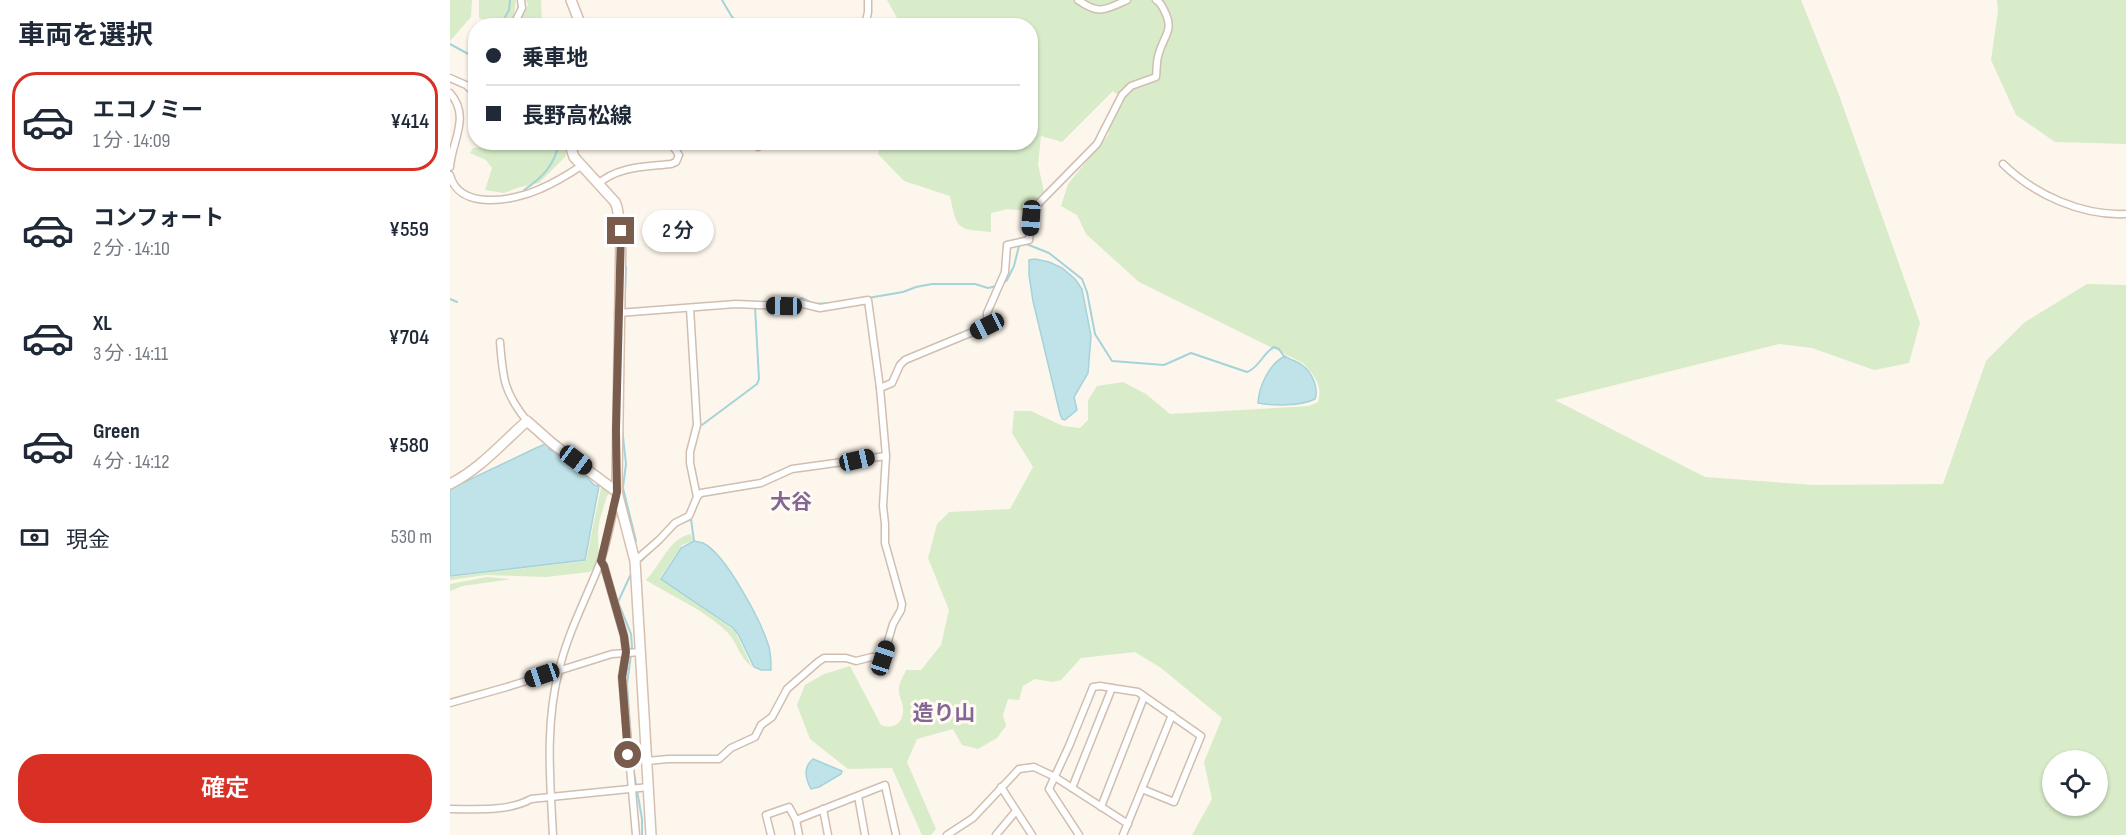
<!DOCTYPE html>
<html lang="ja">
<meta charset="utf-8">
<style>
body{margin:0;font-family:"Sofia Sans Condensed","Noto Sans JP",sans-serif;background:#f6f6f7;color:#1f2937;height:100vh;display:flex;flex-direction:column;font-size:22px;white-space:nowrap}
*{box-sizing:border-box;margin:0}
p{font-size:20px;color:#747a83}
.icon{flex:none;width:33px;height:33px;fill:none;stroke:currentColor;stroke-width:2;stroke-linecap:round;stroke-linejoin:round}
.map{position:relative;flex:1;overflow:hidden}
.sheet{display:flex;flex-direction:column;background:#fff;width:450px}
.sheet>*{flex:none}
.guide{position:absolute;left:18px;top:18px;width:570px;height:132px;border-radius:24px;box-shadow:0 2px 4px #0004;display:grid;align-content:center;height:132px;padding:0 18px;background:#fff}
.controls{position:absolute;left:1592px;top:750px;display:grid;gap:12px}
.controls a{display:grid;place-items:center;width:66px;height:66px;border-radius:50%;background:#fff;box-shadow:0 2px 4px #0004;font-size:30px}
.end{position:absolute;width:27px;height:27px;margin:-14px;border:8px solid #7a5c4d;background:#fff;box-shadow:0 0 0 3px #fff}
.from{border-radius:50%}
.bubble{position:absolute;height:42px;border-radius:21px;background:#fff;box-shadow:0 2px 4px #0004;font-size:20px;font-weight:600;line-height:42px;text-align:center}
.car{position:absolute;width:18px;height:36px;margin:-18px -9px;border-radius:8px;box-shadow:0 0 4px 2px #0007;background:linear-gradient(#222 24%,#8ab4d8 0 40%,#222 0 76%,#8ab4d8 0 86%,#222 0)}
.guide b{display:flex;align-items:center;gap:21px;height:57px;font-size:22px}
.guide b+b{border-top:2px solid #e0e1e3}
.guide i{width:15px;height:15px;background:#1f2937}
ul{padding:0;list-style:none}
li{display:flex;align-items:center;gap:18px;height:99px;margin:0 12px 9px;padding:0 6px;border:3px solid transparent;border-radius:24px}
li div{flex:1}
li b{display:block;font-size:22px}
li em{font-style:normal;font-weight:600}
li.on{border-color:#d93025}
li>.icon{width:54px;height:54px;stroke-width:1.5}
h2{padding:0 18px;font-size:27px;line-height:72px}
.pay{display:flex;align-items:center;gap:15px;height:66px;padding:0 18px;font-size:22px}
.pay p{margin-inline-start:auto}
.button{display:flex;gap:12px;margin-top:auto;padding:12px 18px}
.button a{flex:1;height:69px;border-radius:24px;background:#d93025;color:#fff;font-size:24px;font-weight:600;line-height:69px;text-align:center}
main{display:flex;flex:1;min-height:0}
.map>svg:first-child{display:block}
.green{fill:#d8ecc9;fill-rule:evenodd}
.water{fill:#bfe3e8;stroke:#a5d3da;stroke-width:1.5}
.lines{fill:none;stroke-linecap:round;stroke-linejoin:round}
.stream{stroke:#a5d3da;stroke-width:2}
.minor-casing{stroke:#d1beb0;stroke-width:9}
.secondary-casing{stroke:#d6c0b0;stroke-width:12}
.minor{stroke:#fff;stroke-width:6}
.secondary{stroke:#fff;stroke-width:9}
.route{stroke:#7a5c4d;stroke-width:8}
.labels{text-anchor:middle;stroke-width:6;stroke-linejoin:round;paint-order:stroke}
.neighbourhood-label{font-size:21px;font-weight:bold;fill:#846695;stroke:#fffaf3}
</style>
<main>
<section class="sheet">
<h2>車両を選択</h2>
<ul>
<li class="on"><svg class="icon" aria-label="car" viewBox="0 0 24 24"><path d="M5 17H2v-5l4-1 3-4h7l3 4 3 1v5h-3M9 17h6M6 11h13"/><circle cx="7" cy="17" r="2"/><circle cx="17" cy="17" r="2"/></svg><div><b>エコノミー</b><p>1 分 · 14:09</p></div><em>¥414</em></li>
<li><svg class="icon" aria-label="car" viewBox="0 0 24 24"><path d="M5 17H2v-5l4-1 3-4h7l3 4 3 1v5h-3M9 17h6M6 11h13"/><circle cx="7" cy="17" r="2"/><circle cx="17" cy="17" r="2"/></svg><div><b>コンフォート</b><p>2 分 · 14:10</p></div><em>¥559</em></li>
<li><svg class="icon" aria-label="car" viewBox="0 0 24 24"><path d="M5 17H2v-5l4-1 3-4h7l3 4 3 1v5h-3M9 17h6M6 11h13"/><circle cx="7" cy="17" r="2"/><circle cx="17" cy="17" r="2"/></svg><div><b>XL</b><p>3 分 · 14:11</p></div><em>¥704</em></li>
<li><svg class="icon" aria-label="car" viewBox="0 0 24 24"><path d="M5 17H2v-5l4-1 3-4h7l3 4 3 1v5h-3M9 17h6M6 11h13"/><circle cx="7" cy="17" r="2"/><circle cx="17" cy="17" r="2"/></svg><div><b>Green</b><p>4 分 · 14:12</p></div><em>¥580</em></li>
</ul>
<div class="pay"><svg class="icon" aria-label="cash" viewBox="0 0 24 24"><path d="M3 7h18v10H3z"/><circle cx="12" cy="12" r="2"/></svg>現金<p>530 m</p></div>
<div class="button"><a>確定</a></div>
</section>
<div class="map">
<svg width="1676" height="835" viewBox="0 0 1676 835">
<rect width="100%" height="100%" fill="#fdf6ec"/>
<!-- green -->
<g class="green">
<path d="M0,0H22L21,17L0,41Z"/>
<path d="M29,0H66L64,16L57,26L48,25L29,18Z"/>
<path d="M76,0H91L92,25L66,26L78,5Z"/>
<path d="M437,0H1351L1389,95L1470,323L1459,363L1424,370L1362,348L1329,344L1105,400L1255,477L1363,485L1493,484L1536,361L1575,322L1637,284L1676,285V835H742L762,799L754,762L772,718L711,668L685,652L631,658L611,680L603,682L585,679L573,686L569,700L558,699L553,715L556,726L547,738L528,749L512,745L503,729L467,739L457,762L486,829L481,835H472L442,768L398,769L360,739L347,705L355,685L374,674L400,666L431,725C444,730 454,723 453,708C453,702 448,695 449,688C449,683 454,675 456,670H471L491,645L499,610L478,558L487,524L499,512L560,509L583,467L562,433L564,411H581L613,426L630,428L638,420V400L647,386L673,382L696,394L720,414L859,406L868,402C873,384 864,376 853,363L689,282L636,234L627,215L611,206L618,184L658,135L662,119L673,99L663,91L612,142L591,136L588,164L594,192L576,211L558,209L541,213V232C506,229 507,230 500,196L454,181L428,154L431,143L580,142V26L451,25ZM1602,760H1647V806H1602Z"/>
<path d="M1547,0H1676V144L1605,142L1566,115L1541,60L1548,11Z"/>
<path d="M115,143L116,156L89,183L70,187L54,193L35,190L42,168L36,160L20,153L23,148L57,146L58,143Z"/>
<path d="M152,483L159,494L157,496C154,507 148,521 148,533C148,546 152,563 140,572L96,577L36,575L0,580V577L136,561Z"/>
<path d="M241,534L243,541L232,545L210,578L285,631L302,667C289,657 288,644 278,633C255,610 223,597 196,580C211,565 219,538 241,534Z"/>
<path d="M37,577L61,579L13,586L0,591V584Z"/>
</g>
<!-- water -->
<g class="water">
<path d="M585,259L599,262L612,268L625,279L632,289L641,336L638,373L624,397L627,410L615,420L612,419L610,414L583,301L579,275V260Z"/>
<path d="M835,356C840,360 847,361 852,365C862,372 869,388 865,399C851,406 824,406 808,403C809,386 819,364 835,356Z"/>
<path d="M104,438L108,441H104L99,449L130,469L144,485L149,486L135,560L0,576V489L86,448L95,444L98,446Z"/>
<path d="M244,541C247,542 250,542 253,543C276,554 312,623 319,647C321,655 321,662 321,670H311L304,667L288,634L283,628L211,579L231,548Z"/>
<path d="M363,759L392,771L391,774L369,787L361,789C355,778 353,767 363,759Z"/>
</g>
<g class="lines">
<!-- stream -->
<g class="stream">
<path d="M272,0L282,17L293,26"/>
<path d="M50,26L59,10L60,0"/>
<path d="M0,44L20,55H26"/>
<path d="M286,142V143"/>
<path d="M74,190C92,178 105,165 109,142"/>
<path d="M418,298L453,292L466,287L482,284H525L538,288L551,285L557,280L564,266L569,246L574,243L599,253L632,279L637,292L645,334L662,361L714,365L741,353L797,372C809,368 813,353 824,347L829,349L835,358"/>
<path d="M0,299L7,302"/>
<path d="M331,303L352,298L364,304L380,303"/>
<path d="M174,321L176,267"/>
<path d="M252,425L307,384L309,379L305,307"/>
<path d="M172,427L176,464L173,487"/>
<path d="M173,488L186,541"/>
<path d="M234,522L241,519L244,541"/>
<path d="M190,562L214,539"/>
<path d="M180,576L168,602L181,634L182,647L177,684L183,767L192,819V835"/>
</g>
<!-- minor casing -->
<g class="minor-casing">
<g id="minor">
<path d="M628,0C649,15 655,10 677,0"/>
<path d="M63,26L72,8L71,0"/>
<path d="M415,26L418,12V0"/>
<path d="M0,78L16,85L26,94"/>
<path d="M0,93C21,117 2,140 0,167"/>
<path d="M303,142L308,147"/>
<path d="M1553,164C1585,195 1632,216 1676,214"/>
<path d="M0,175C9,211 64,201 90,189C104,183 119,174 131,166"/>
<path d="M148,184C168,166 196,167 221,164L226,162L229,155L220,142"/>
<path d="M240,308L247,425L240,452V463L247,497"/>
<path d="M168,313L286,304L334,306L349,303L370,308L418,300L430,388L436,456L433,506L435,524V543L452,604L451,610L443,624L433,658L422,657L406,661L396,658H374L368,662L337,689L322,717L311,725L305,737L281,748L269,759H218L197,761"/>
<path d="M50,342C53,378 53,391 77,421"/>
<path d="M430,388L442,383L450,365L455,360L537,326V313L555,272L557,245L579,240L583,209L647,144L672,95L681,86L706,77C707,69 706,61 709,53C714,35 724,31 715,12C712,6 711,3 706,0"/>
<path d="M151,561L154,566L174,636L176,652L172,677L186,835"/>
<path d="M185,561L209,540L225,523L239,516L247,497L251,493L311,483L342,469L436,456"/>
<path d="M0,703L57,687L162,654L191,652"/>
<path d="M551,787L582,835"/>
<path d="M622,788L662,688L688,692L751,736L724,802L692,789"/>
<path d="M408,796L415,835"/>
<path d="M651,807L694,697"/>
<path d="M0,809C25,809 58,812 81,799L199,787"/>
<path d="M373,809L378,835"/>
<path d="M346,820L435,785L446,835"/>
<path d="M103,835C100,779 95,725 109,670C118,632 136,599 150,563C158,542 161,517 167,496"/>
<path d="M321,835L316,815L339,807L346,820L349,835"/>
<path d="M497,835L523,818L569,769L584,767L605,777L678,824"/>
<path d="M546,835L566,811"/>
<path d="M629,835L599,789L619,746L643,687L650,686L662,688"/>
<path d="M673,835L722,715"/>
</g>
</g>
<!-- secondary casing -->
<g class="secondary-casing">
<g id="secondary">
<path d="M121,0L131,26"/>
<path d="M119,142L124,157L165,202L167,207L171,231L167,480V492L185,561L201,835"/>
<path d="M0,484C30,469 52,443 77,421L103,444L167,492"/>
</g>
</g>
<!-- minor -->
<use href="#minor" class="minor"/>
<!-- secondary -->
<use href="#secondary" class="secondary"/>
</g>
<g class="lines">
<!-- route -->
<path class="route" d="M171,231L166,430L167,492L151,561L154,566L174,636L176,652L172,677L178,755"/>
</g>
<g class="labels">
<!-- neighbourhood labels -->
<g class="neighbourhood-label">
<text x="341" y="509">大谷</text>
<text x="494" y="720">造り山</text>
</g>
</g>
</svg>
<div class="controls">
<a><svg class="icon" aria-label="locate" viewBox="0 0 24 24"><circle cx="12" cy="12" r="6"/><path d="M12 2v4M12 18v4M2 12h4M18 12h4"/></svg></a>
</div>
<i class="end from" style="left:178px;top:755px"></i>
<i class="end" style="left:171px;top:231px"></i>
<div class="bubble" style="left:192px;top:210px;width:72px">2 分</div>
<i class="car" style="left:581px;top:218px;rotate:184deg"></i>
<i class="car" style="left:334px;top:306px;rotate:271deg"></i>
<i class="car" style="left:537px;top:326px;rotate:243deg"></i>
<i class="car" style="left:126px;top:460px;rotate:127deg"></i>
<i class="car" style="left:407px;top:460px;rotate:77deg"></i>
<i class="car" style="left:433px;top:658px;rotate:18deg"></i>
<i class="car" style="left:92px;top:675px;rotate:251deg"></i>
<div class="guide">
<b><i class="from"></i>乗車地</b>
<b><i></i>長野高松線</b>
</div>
</div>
</main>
